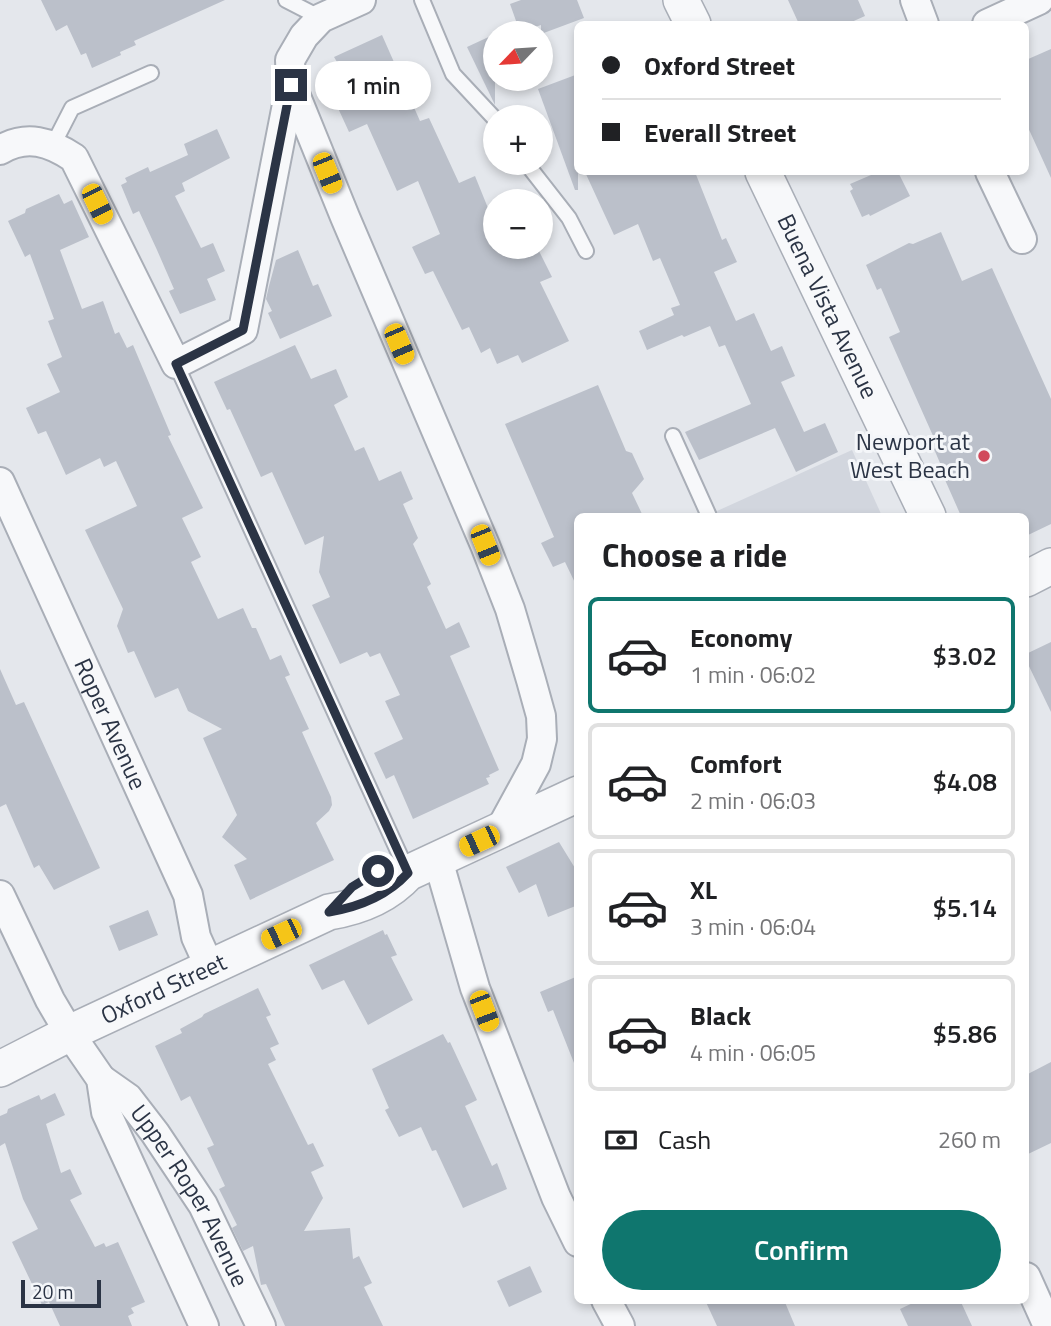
<!DOCTYPE html>
<meta charset="utf-8">
<style>
body{margin:0;font-family:"Titillium Web",sans-serif;background:#f6f6f6;color:#202124;height:100vh;display:flex;flex-direction:column;font-size:26px;white-space:nowrap}
*{box-sizing:border-box;margin:0}
p{font-size:23px;color:#757577}
.icon{flex:none;width:38px;height:38px;fill:none;stroke:currentColor;stroke-width:2;stroke-linecap:round;stroke-linejoin:round}
.map{position:relative;flex:1;overflow:hidden}
.side{position:absolute;left:574px;top:513px;width:455px;height:791px;display:flex;flex-direction:column;background:#fff;border-radius:10px;box-shadow:0 4px 10px #0003}
.side>*{flex:none}
.top-card{position:absolute;left:574px;top:21px;width:455px;height:154px;border-radius:10px;box-shadow:0 4px 10px #0003;display:grid;align-content:center;height:154px;padding:0 28px;background:#fff}
.needle{width:46px;rotate:245deg}
.tools{position:absolute;left:483px;top:21px;display:grid;gap:14px}
.tools a{display:grid;place-items:center;width:70px;height:70px;border-radius:50%;background:#fff;box-shadow:0 4px 10px #0003;font-size:35px}
.scale{position:absolute;left:21px;bottom:18px;width:80px;box-sizing:border-box;padding-left:7px;border:4px solid #2b3445;border-top:0;font-size:19px;line-height:24px;white-space:nowrap;color:#2b3445;-webkit-text-stroke:5px #f4f6f9;paint-order:stroke}
.end{position:absolute;width:32px;height:32px;margin:-16px;border:9px solid #2b3445;background:#fff;box-shadow:0 0 0 4px #fff}
.from{border-radius:50%}
.bubble{position:absolute;height:49px;border-radius:24px;background:#fff;box-shadow:0 4px 10px #0003;font-size:23px;font-weight:600;line-height:49px;text-align:center}
.car{position:absolute;width:21px;height:42px;margin:-21px -10px;border-radius:9px;box-shadow:0 0 5px 2px #0007;background:linear-gradient(#f5c518 24%,#345 0 40%,#f5c518 0 76%,#345 0 86%,#f5c518 0)}
.top-card b{display:flex;align-items:center;gap:24px;height:66px;font-size:26px}
.top-card b+b{border-top:2px solid #e0e0e0}
.top-card i{width:18px;height:18px;background:#202124}
ul{padding:0;list-style:none}
li{display:flex;align-items:center;gap:21px;height:116px;margin:0 14px 10px;padding:0 14px;border:4px solid #e0e0e0;border-radius:10px}
li div{flex:1}
li b{display:block;font-size:26px}
li em{font-style:normal;font-weight:600}
li.selected{border-color:#0f766e}
li>.icon{width:63px;height:63px;stroke-width:1.5}
h2{padding:0 28px;font-size:32px;line-height:84px}
.pay{display:flex;align-items:center;gap:18px;height:77px;padding:0 28px;font-size:26px}
.pay p{margin-inline-start:auto}
.primary-button{display:flex;gap:14px;margin-top:auto;padding:14px 28px}
.primary-button a{flex:1;height:80px;border-radius:42px;background:#0f766e;color:#fff;font-size:28px;font-weight:600;line-height:80px;text-align:center}
.map>svg:first-child{display:block}
.built{fill:#d2d6de}
.building{fill:#bbc0ca}
.lines{fill:none;stroke-linecap:round;stroke-linejoin:round}
.service-casing{stroke:#a9aeb7;stroke-width:18}
.minor-casing{stroke:#a9aeb7;stroke-width:32}
.tertiary-casing{stroke:#a9aeb7;stroke-width:38}
.service{stroke:#f7f8fa;stroke-width:14}
.minor{stroke:#f7f8fa;stroke-width:28}
.tertiary{stroke:#f7f8fa;stroke-width:35}
.route{stroke:#2b3445;stroke-width:9}
.poi-dot{fill:#d1495b;stroke:#f4f6f9;stroke-width:2.5}
.labels{text-anchor:middle;stroke-width:6;stroke-linejoin:round;paint-order:stroke}
.street-label{font-size:24px;fill:#2b3445;stroke:#f4f6f9}
.poi-label{font-size:24px;fill:#2b3445;stroke:#f4f6f9;text-anchor:end}
</style>
<div class="map">
<svg width="1051" height="1326" viewBox="0 0 1051 1326">
<rect width="100%" height="100%" fill="#e4e7ec"/>
<!-- built -->
<path class="built" d="M852,450L882,516H719L717,511Z"/>
<!-- building -->
<g class="building">
<path d="M41,0H225L134,41L136,45L120,52L121,55L92,68L86,53L81,55L67,25L56,31Z"/>
<path d="M521,0H577L584,18L541,34V25L520,32L510,4Z"/>
<path d="M788,0H858L865,16L847,24H799Z"/>
<path d="M495,34V105L467,47Z"/>
<path d="M382,35L420,121L429,118L459,183L475,176L490,213L495,210V247H537L552,277L540,282L569,341L522,363L518,355L497,364L490,348L481,353L469,327L462,330L433,271L425,274L412,247L440,234L418,181L397,191L367,124L349,132L326,82L331,79L325,67L337,62L334,57Z"/>
<path d="M1051,49V178L1026,123V60Z"/>
<path d="M578,74V190H575L538,89Z"/>
<path d="M217,129L230,158L182,183L185,191L175,196L201,248L213,243L225,271L207,279L216,300L180,314L169,291L174,289L157,250L139,211L133,214L121,185L127,182L125,178L148,167L150,172L188,155L184,144Z"/>
<path d="M585,172H695L722,240L726,238L737,262L714,272L736,321L754,313L771,351L782,346L795,376L781,382L804,432L825,423L838,452L796,472L775,428L699,460L685,432L751,404L725,345L719,347L710,326L684,337L682,335L647,350L639,331L674,315L671,308L680,305L660,258L653,261L638,224L614,235Z"/>
<path d="M878,172H898L910,196L870,216L869,214L862,217L850,191L853,189L850,184Z"/>
<path d="M59,194L64,204L72,200L89,237L60,250L82,309L103,301L115,334L119,332L127,348L133,345L171,435L168,436L203,508L182,518L201,557L191,562L218,619L243,608L252,628H256L270,660L281,655L290,675L285,677L309,729L302,732L331,797L332,805L329,811L316,823L334,860L250,900L234,865L247,859L222,837L237,815L203,738L222,729L188,711L178,688L155,698L134,651L128,653L117,626L123,609L85,530L137,506L116,461L104,467L100,458L66,475L46,431L38,434L26,408L60,392L47,364L62,357L48,321L54,319L30,254L25,257L8,221L25,213L26,209Z"/>
<path d="M941,232L962,281L992,268L1051,399V524L1026,536V516H961L938,464L940,463L934,449L938,447L889,337L900,332L881,288L877,290L866,265L909,243L913,244Z"/>
<path d="M298,250L313,286L318,284L332,316L280,339L268,313L272,311L266,299L269,286L276,260Z"/>
<path d="M295,345L311,379L336,369L348,397L334,405L355,451L364,447L379,481L401,471L413,499L403,504L418,538L413,544L431,584L427,587L446,629L459,622L470,647L450,656L499,770L489,775L490,777L486,778L489,784L413,819L394,775L386,779L374,753L403,739L385,701L400,695L380,653L370,657L367,652L340,664L312,605L330,597L319,572L324,536L305,545L272,472L261,477L230,409L227,410L214,382Z"/>
<path d="M598,385L626,451L632,453L644,479L632,493L643,516H578V589L565,562L553,567L541,543L554,537L505,424Z"/>
<path d="M1051,642V712L1026,660V654Z"/>
<path d="M0,669L16,705L24,702L100,868L54,890L39,865L34,868L6,804L0,807Z"/>
<path d="M559,842L578,873V905L548,917L536,884L519,893L506,867Z"/>
<path d="M148,910L158,935L119,951L109,926Z"/>
<path d="M383,930L385,935L387,934L397,955L391,957L413,1000L368,1025L344,980L322,990L309,965Z"/>
<path d="M578,976V1067L576,1068L553,1010L548,1012L540,992Z"/>
<path d="M258,988L271,1015L266,1017L279,1044L270,1048L276,1060L268,1064L308,1145L313,1143L324,1166L311,1172L323,1198L304,1231L350,1228L353,1259L359,1256L372,1283L364,1287L383,1326H285L266,1284L261,1285L253,1246L243,1251L232,1228L237,1225L219,1189L225,1186L207,1148L214,1145L190,1096L181,1101L155,1046L182,1033L180,1029L202,1017L204,1014Z"/>
<path d="M443,1034L448,1043L450,1042L477,1100L465,1106L492,1166L497,1163L507,1189L463,1208L436,1150L432,1151L421,1127L399,1137L385,1110L389,1108L372,1069Z"/>
<path d="M1051,1062V1143L1026,1155V1075Z"/>
<path d="M55,1093L65,1115L46,1124L61,1173L70,1169L82,1194L70,1200L95,1247L104,1243L106,1247L118,1242L145,1302L131,1308L134,1313L128,1316L132,1326H60L49,1302L42,1305L12,1242L38,1229L23,1199L5,1143L0,1146V1116L7,1113L8,1109L39,1095L41,1100Z"/>
<path d="M530,1266L542,1292L509,1307L497,1281Z"/>
<path d="M705,1300H784L795,1326H717Z"/>
<path d="M919,1300H960L972,1326H908L900,1309Z"/>
</g>
<g class="lines">
<!-- service casing -->
<g class="service-casing">
<g id="service">
<path d="M286,0L321,18"/>
<path d="M422,0L453,74L495,119"/>
<path d="M53,145L72,108L151,73"/>
<path d="M526,163L569,218L586,251"/>
<path d="M176,364L408,873"/>
<path d="M673,436L709,516"/>
</g>
</g>
<!-- minor casing -->
<g class="minor-casing">
<g id="minor">
<path d="M361,0L321,18L304,36L290,60L291,84L345,217L485,545L510,609L531,680L541,716L542,739L536,764L499,832"/>
<path d="M915,0L924,24"/>
<path d="M987,24L1039,0"/>
<path d="M0,150C27,134 50,142 74,158L176,364L243,330L291,84"/>
<path d="M990,172L1022,239"/>
<path id="s1" d="M0,482L188,895L196,937L210,968"/>
<path d="M438,860L475,988L556,1197L578,1242"/>
<path d="M0,895L50,1000L70,1034L101,1079L106,1112L204,1326"/>
<path id="s2" d="M101,1079L128,1098L155,1133L203,1205L261,1326"/>
<path d="M1026,1277L1048,1326"/>
<path d="M606,1300L620,1326"/>
</g>
</g>
<!-- tertiary casing -->
<g class="tertiary-casing">
<g id="tertiary">
<path d="M681,0L693,24"/>
<path id="s3" d="M763,172L928,516"/>
<path d="M1026,579L1051,566"/>
<path id="s4" d="M0,1069L80,1028L329,912C360,907 387,896 408,873L578,794"/>
</g>
</g>
<!-- service -->
<use href="#service" class="service"/>
<!-- minor -->
<use href="#minor" class="minor"/>
<!-- tertiary -->
<use href="#tertiary" class="tertiary"/>
</g>
<g class="lines">
<!-- route -->
<path class="route" d="M291,85L243,330L176,364L408,873C387,896 359,907 329,912L352,887L378,871"/>
</g>
<!-- markers -->
<circle class="poi-dot" cx="984" cy="456" r="7"/>
<g class="labels">
<!-- street labels -->
<g class="street-label">
<text dy="8" stroke="none"><textPath href="#s3" startOffset="149">Buena Vista Avenue</textPath></text>
<text dy="8" stroke="none"><textPath href="#s1" startOffset="266">Roper Avenue</textPath></text>
<text dy="8" stroke="none"><textPath href="#s4" startOffset="182">Oxford Street</textPath></text>
<text dy="8" stroke="none"><textPath href="#s2" startOffset="149">Upper Roper Avenue</textPath></text>
</g>
<!-- poi labels -->
<g class="poi-label">
<text x="970" y="450">Newport at<tspan x="970" dy="28">West Beach</tspan></text>
</g>
</g>
</svg>
<div class="tools">
<a><svg class="needle" viewBox="-14 -14 28 28"><path d="M0-13l5 13h-10z" fill="#e53935"/><path d="M0 13l5-13h-10z" fill="#757577"/></svg></a>
<a>+</a>
<a>−</a>
</div>
<div class="scale">20 m</div>
<i class="end from" style="left:378px;top:871px"></i>
<i class="end" style="left:291px;top:85px"></i>
<div class="bubble" style="left:315px;top:61px;width:116px">1 min</div>
<i class="car" style="left:327px;top:173px;rotate:158deg"></i>
<i class="car" style="left:97px;top:204px;rotate:154deg"></i>
<i class="car" style="left:399px;top:344px;rotate:157deg"></i>
<i class="car" style="left:485px;top:545px;rotate:158deg"></i>
<i class="car" style="left:479px;top:841px;rotate:245deg"></i>
<i class="car" style="left:281px;top:934px;rotate:245deg"></i>
<i class="car" style="left:484px;top:1011px;rotate:159deg"></i>
<div class="top-card">
<b><i class="from"></i>Oxford Street</b>
<b><i></i>Everall Street</b>
</div>
<section class="side">
<h2>Choose a ride</h2>
<ul>
<li class="selected"><svg class="icon" aria-label="car" viewBox="0 0 24 24"><path d="M5 17H2v-5l4-1 3-4h7l3 4 3 1v5h-3M9 17h6M6 11h13"/><circle cx="7" cy="17" r="2"/><circle cx="17" cy="17" r="2"/></svg><div><b>Economy</b><p>1 min · 06:02</p></div><em>$3.02</em></li>
<li><svg class="icon" aria-label="car" viewBox="0 0 24 24"><path d="M5 17H2v-5l4-1 3-4h7l3 4 3 1v5h-3M9 17h6M6 11h13"/><circle cx="7" cy="17" r="2"/><circle cx="17" cy="17" r="2"/></svg><div><b>Comfort</b><p>2 min · 06:03</p></div><em>$4.08</em></li>
<li><svg class="icon" aria-label="car" viewBox="0 0 24 24"><path d="M5 17H2v-5l4-1 3-4h7l3 4 3 1v5h-3M9 17h6M6 11h13"/><circle cx="7" cy="17" r="2"/><circle cx="17" cy="17" r="2"/></svg><div><b>XL</b><p>3 min · 06:04</p></div><em>$5.14</em></li>
<li><svg class="icon" aria-label="car" viewBox="0 0 24 24"><path d="M5 17H2v-5l4-1 3-4h7l3 4 3 1v5h-3M9 17h6M6 11h13"/><circle cx="7" cy="17" r="2"/><circle cx="17" cy="17" r="2"/></svg><div><b>Black</b><p>4 min · 06:05</p></div><em>$5.86</em></li>
</ul>
<div class="pay"><svg class="icon" aria-label="cash" viewBox="0 0 24 24"><path d="M3 7h18v10H3z"/><circle cx="12" cy="12" r="2"/></svg>Cash<p>260 m</p></div>
<div class="primary-button"><a>Confirm</a></div>
</section>
</div>
